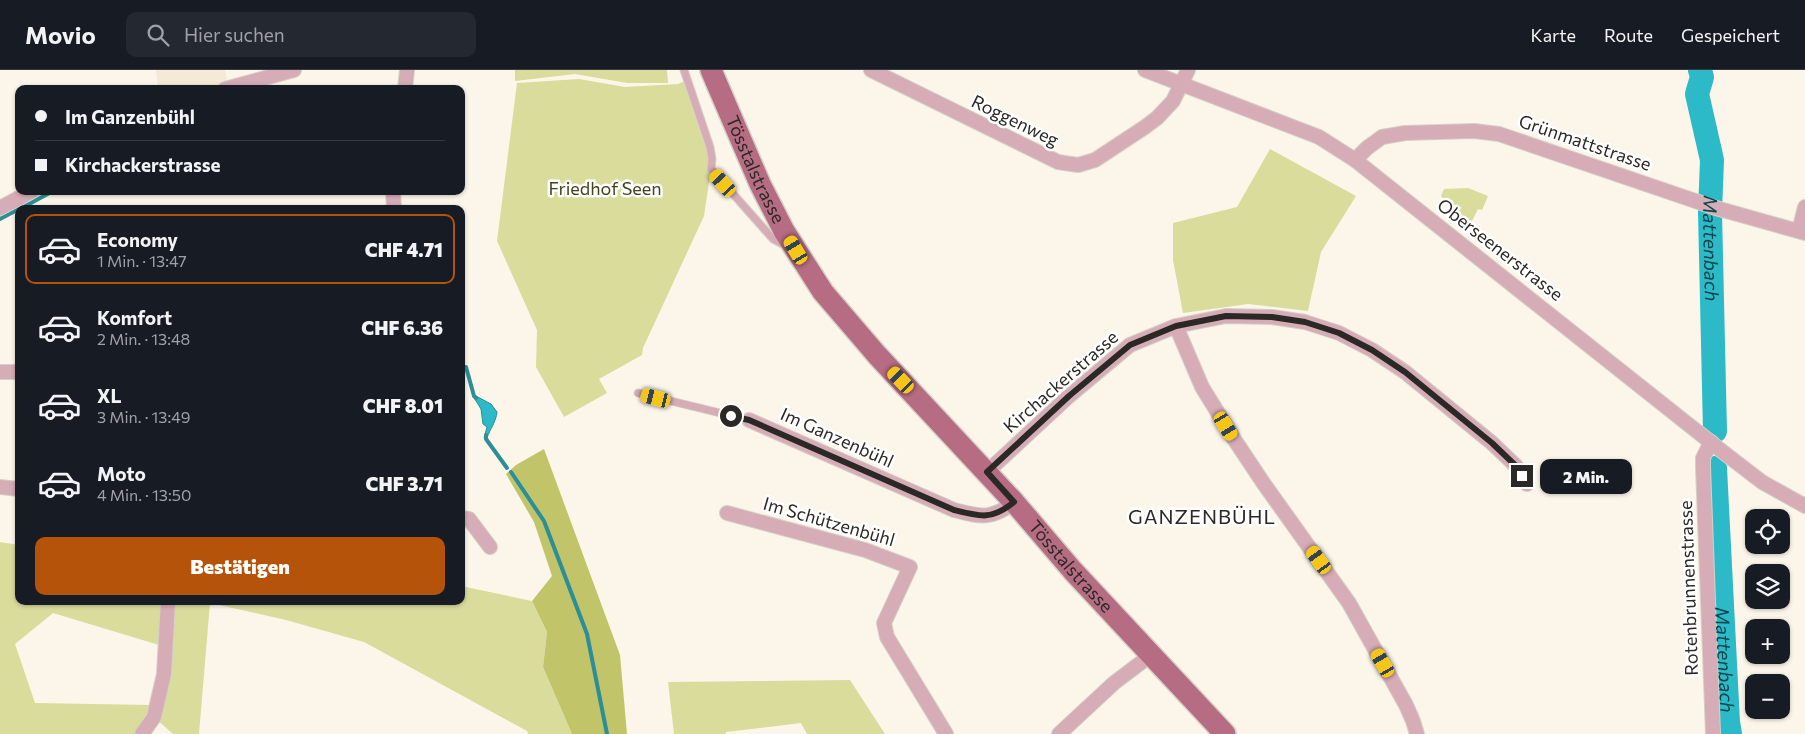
<!DOCTYPE html>
<html lang="de">
<meta charset="utf-8">
<style>
body{margin:0;font-family:Commissioner,sans-serif;background:#242831;color:#f1f3f6;height:100vh;display:flex;flex-direction:column;font-size:19px;white-space:nowrap}
*{box-sizing:border-box;margin:0}
p{font-size:16px;color:#9ea1a6}
.icon{flex:none;width:28px;height:28px;fill:none;stroke:currentColor;stroke-width:2;stroke-linecap:round;stroke-linejoin:round}
.map{position:relative;flex:1;overflow:hidden}
.panel{position:absolute;left:15px;top:135px;width:450px;height:400px;display:flex;flex-direction:column;background:#171b24;border-radius:10px;box-shadow:0 1px 4px #0004}
.panel>*{flex:none}
.guide{position:absolute;left:15px;top:15px;width:450px;height:110px;border-radius:10px;box-shadow:0 1px 4px #0004;display:grid;align-content:center;height:110px;padding:0 20px;background:#171b24}
.controls{position:absolute;left:1745px;top:439px;display:grid;gap:10px}
.controls a{display:grid;place-items:center;width:45px;height:45px;border-radius:10px;background:#171b24;box-shadow:0 1px 4px #0004;font-size:25px}
.end{position:absolute;width:22px;height:22px;margin:-11px;border:6px solid #2b2925;background:#fff;box-shadow:0 0 0 2px #fff}
.from{border-radius:50%}
.bubble{position:absolute;height:35px;border-radius:10px;background:#171b24;box-shadow:0 1px 4px #0004;font-size:16px;font-weight:800;line-height:35px;text-align:center}
.car{position:absolute;width:15px;height:30px;margin:-15px -8px;border-radius:6px;box-shadow:0 0 4px 1px #0007;background:linear-gradient(#f5c518 24%,#345 0 40%,#f5c518 0 76%,#345 0 86%,#f5c518 0)}
.guide b{display:flex;align-items:center;gap:18px;height:48px;font-size:19px}
.guide b+b{border-top:1px solid #363941}
.guide i{width:12px;height:12px;background:#f1f3f6}
ul{padding:9px 0 0;list-style:none}
li{display:flex;align-items:center;gap:15px;height:70px;margin:0 10px 8px;padding:0 10px;border:2px solid transparent;border-radius:10px}
li div{flex:1}
li b{display:block;font-size:19px}
li em{font-style:normal;font-weight:800}
li.selected{border-color:#b45309}
li>.icon{width:45px;height:45px;stroke-width:1.5}
.primary-button{display:flex;gap:10px;margin-top:auto;padding:10px 20px}
.primary-button a{flex:1;height:58px;border-radius:10px;background:#b45309;color:#fff;font-size:20px;font-weight:800;line-height:58px;text-align:center}
header{display:flex;align-items:center;gap:30px;box-sizing:border-box;height:70px;padding:0 25px;background:#171b24;border-bottom:1px solid #363941}
header strong{font-size:24px}
nav{display:flex;gap:28px;margin-inline-start:auto;font-size:18px}
.search{width:350px;height:45px;background:#242831;display:flex;align-items:center;gap:12px;box-sizing:border-box;padding:0 18px;border-radius:10px;color:#9ea1a6;font-size:19px}
.map>svg:first-child{display:block}
.built{fill:#f4ead7}
.green{fill:#d9dc9b}
.forest{fill:#c1c469}
.water{fill:#2dbac8;stroke:#2c8e97}
.lines{fill:none;stroke-linecap:round;stroke-linejoin:round}
.stream{stroke:#2c8e97;stroke-width:4}
.river{stroke:#2dbac8;stroke-width:24}
.lane-casing{stroke:#d6d1c7;stroke-width:9}
.street-casing{stroke:#d6d1c7;stroke-width:16}
.primary-casing{stroke:#d6d1c7;stroke-width:24}
.lane{stroke:#d6acb7;stroke-width:7}
.street{stroke:#d6acb7;stroke-width:14}
.primary{stroke:#b66c82;stroke-width:21}
.route{stroke:#2b2925;stroke-width:6}
.labels{text-anchor:middle;stroke-width:5;stroke-linejoin:round;paint-order:stroke}
.street-label{font-size:18px;fill:#2b2925;stroke:#fff}
.park-label{font-size:18px;fill:#43441d;stroke:#fff}
.water-label{font-size:19px;font-style:italic;fill:#08454b;stroke:#fff}
.quarter-label{font-size:20px;letter-spacing:1px;fill:#2b2925;stroke:#fff}
</style>
<header>
<strong>Movio</strong>
<div class="search"><svg class="icon" aria-label="search" viewBox="0 0 24 24"><circle cx="10" cy="10" r="6"/><path d="M15 15l6 6"/></svg>Hier suchen</div>
<nav><a>Karte</a><a>Route</a><a>Gespeichert</a></nav>
</header>
<div class="map">
<svg width="1805" height="664" viewBox="0 0 1805 664">
<rect width="100%" height="100%" fill="#fcf6ea"/>
<!-- built -->
<path class="built" d="M156,0H225L228,17L225,19H158Z"/>
<!-- green -->
<g class="green">
<path d="M515,0H667L668,13H627L575,4L515,11Z"/>
<path d="M579,9L625,17L678,14L687,10L710,77L711,99L704,146L643,278L642,285L599,309L607,323L564,347L536,297L537,260L497,171L517,13Z"/>
<path d="M1270,79L1356,126L1321,182L1308,241L1248,234L1183,243L1173,190V153L1237,137Z"/>
<path d="M1468,118L1488,126L1482,140L1478,139L1471,153L1461,149L1441,126L1444,119Z"/>
<path d="M0,472L19,475V531H163L159,575L53,543L15,574L35,633L152,635L134,664H0Z"/>
<path d="M461,516L532,531L547,562L543,597L572,664H528L527,661L364,572L286,550L210,533L199,664H173L154,647L168,531H461Z"/>
<path d="M850,610L885,664H807L801,653L726,662V664H674L668,612Z"/>
</g>
<!-- forest -->
<path class="forest" d="M544,379L620,585L627,664H572L543,597L547,562L532,531L552,506L534,452L506,404L516,395Z"/>
<!-- water -->
<path class="water" d="M474,325L491,334L497,342C496,352 490,359 487,368H484L487,357L483,354L481,339L473,326Z"/>
<g class="lines">
<!-- stream -->
<g class="stream">
<path d="M20,139L53,121"/>
<path d="M0,149L19,139"/>
<path d="M466,297L474,326L476,328"/>
<path d="M486,365V369L507,398"/>
<path d="M511,402L544,451L587,564L607,664"/>
</g>
<!-- river -->
<g class="river">
<path id="s1" d="M1700,0L1702,7L1697,24L1712,90L1710,142L1715,361"/>
<path id="s2" d="M1715,398L1728,652L1730,664"/>
</g>
<!-- lane casing -->
<g class="lane-casing">
<g id="lane">
<path d="M684,0L710,77L712,89L711,99L773,169L786,176"/>
<path d="M638,323L749,350"/>
</g>
</g>
<!-- street casing -->
<g class="street-casing">
<g id="street">
<path d="M871,0L1058,92L1078,95L1095,90L1145,57L1157,48L1173,31L1188,0"/>
<path d="M1145,0L1319,67L1355,90L1723,382L1762,412L1805,436"/>
<path d="M225,19L294,0"/>
<path d="M405,19L407,0"/>
<path d="M1355,90L1367,78L1382,67L1405,63L1474,61L1499,64L1716,138L1805,163"/>
<path d="M393,121L394,139"/>
<path d="M0,138L32,121"/>
<path d="M1799,161L1805,137"/>
<path d="M1176,256L1202,317L1234,369L1264,414L1349,533L1406,635L1413,651L1417,664"/>
<path d="M0,302H19"/>
<path d="M749,350L954,440C981,447 992,450 1014,432"/>
<path d="M1711,372L1703,388V397L1713,664"/>
<path d="M987,402L1069,326L1130,275L1176,256L1226,246L1272,247L1305,252L1339,263L1372,280L1405,302L1492,373L1516,396L1527,414"/>
<path d="M0,417L19,419"/>
<path d="M727,443L865,480L910,497L884,553L887,567L946,664"/>
<path d="M461,448L469,449L490,477"/>
<path d="M142,664L154,647L164,604L168,531"/>
<path d="M1059,664L1114,613L1143,591L1148,582"/>
</g>
</g>
<!-- primary casing -->
<g class="primary-casing">
<g id="primary">
<path id="s3" d="M711,0L760,114L784,161L823,222L877,285L1014,432L1073,501L1225,664"/>
</g>
</g>
<!-- lane -->
<use href="#lane" class="lane"/>
<!-- street -->
<use href="#street" class="street"/>
<!-- primary -->
<use href="#primary" class="primary"/>
</g>
<g class="lines">
<!-- route -->
<path class="route" d="M731,346L749,350L954,440C981,447 992,450 1014,432L987,402L1069,326L1130,275L1176,256L1226,246L1272,247L1305,252L1339,263L1372,280L1405,302L1492,373L1516,396L1522,406"/>
</g>
<g class="labels">
<!-- street labels -->
<g class="street-label">
<text transform="translate(1015 51) rotate(26)" y="6">Roggenweg</text>
<text transform="translate(1585 73) rotate(19)" y="6">Grünmattstrasse</text>
<text dy="6" stroke="none"><textPath href="#s3" startOffset="109">Tösstalstrasse</textPath></text>
<text transform="translate(1500 180) rotate(38)" y="6">Oberseenerstrasse</text>
<text transform="translate(1061 312) rotate(-41)" y="6">Kirchackerstrasse</text>
<text transform="translate(837 368) rotate(24)" y="6">Im Ganzenbühl</text>
<text transform="translate(829 452) rotate(16)" y="6">Im Schützenbühl</text>
<text dy="6" stroke="none"><textPath href="#s3" startOffset="619">Tösstalstrasse</textPath></text>
<text transform="translate(1689 518) rotate(-92)" y="6">Rotenbrunnenstrasse</text>
</g>
<!-- park labels -->
<g class="park-label">
<text x="605" y="125">Friedhof Seen</text>
</g>
<!-- water labels -->
<g class="water-label">
<text dy="7" stroke="none"><textPath href="#s1" startOffset="181">Mattenbach</textPath></text>
<text dy="7" stroke="none"><textPath href="#s2" startOffset="192">Mattenbach</textPath></text>
</g>
<!-- quarter labels -->
<g class="quarter-label">
<text x="1202" y="454">GANZENBÜHL</text>
</g>
</g>
</svg>
<div class="controls">
<a><svg class="icon" aria-label="locate" viewBox="0 0 24 24"><circle cx="12" cy="12" r="6"/><path d="M12 2v4M12 18v4M2 12h4M18 12h4"/></svg></a>
<a><svg class="icon" aria-label="layers" viewBox="0 0 24 24"><path d="M12 4l9 5-9 5-9-5zM3 14l9 5 9-5"/></svg></a>
<a>+</a>
<a>−</a>
</div>
<i class="end from" style="left:731px;top:346px"></i>
<i class="end" style="left:1522px;top:406px"></i>
<div class="bubble" style="left:1540px;top:389px;width:92px">2 Min.</div>
<i class="car" style="left:723px;top:113px;rotate:318deg"></i>
<i class="car" style="left:796px;top:180px;rotate:329deg"></i>
<i class="car" style="left:901px;top:310px;rotate:316deg"></i>
<i class="car" style="left:656px;top:328px;rotate:284deg"></i>
<i class="car" style="left:1226px;top:356px;rotate:149deg"></i>
<i class="car" style="left:1319px;top:490px;rotate:324deg"></i>
<i class="car" style="left:1383px;top:593px;rotate:330deg"></i>
<div class="guide">
<b><i class="from"></i>Im Ganzenbühl</b>
<b><i></i>Kirchackerstrasse</b>
</div>
<section class="panel">
<ul>
<li class="selected"><svg class="icon" aria-label="car" viewBox="0 0 24 24"><path d="M5 17H2v-5l4-1 3-4h7l3 4 3 1v5h-3M9 17h6M6 11h13"/><circle cx="7" cy="17" r="2"/><circle cx="17" cy="17" r="2"/></svg><div><b>Economy</b><p>1 Min. · 13:47</p></div><em>CHF 4.71</em></li>
<li><svg class="icon" aria-label="car" viewBox="0 0 24 24"><path d="M5 17H2v-5l4-1 3-4h7l3 4 3 1v5h-3M9 17h6M6 11h13"/><circle cx="7" cy="17" r="2"/><circle cx="17" cy="17" r="2"/></svg><div><b>Komfort</b><p>2 Min. · 13:48</p></div><em>CHF 6.36</em></li>
<li><svg class="icon" aria-label="car" viewBox="0 0 24 24"><path d="M5 17H2v-5l4-1 3-4h7l3 4 3 1v5h-3M9 17h6M6 11h13"/><circle cx="7" cy="17" r="2"/><circle cx="17" cy="17" r="2"/></svg><div><b>XL</b><p>3 Min. · 13:49</p></div><em>CHF 8.01</em></li>
<li><svg class="icon" aria-label="car" viewBox="0 0 24 24"><path d="M5 17H2v-5l4-1 3-4h7l3 4 3 1v5h-3M9 17h6M6 11h13"/><circle cx="7" cy="17" r="2"/><circle cx="17" cy="17" r="2"/></svg><div><b>Moto</b><p>4 Min. · 13:50</p></div><em>CHF 3.71</em></li>
</ul>
<div class="primary-button"><a>Bestätigen</a></div>
</section>
</div>
